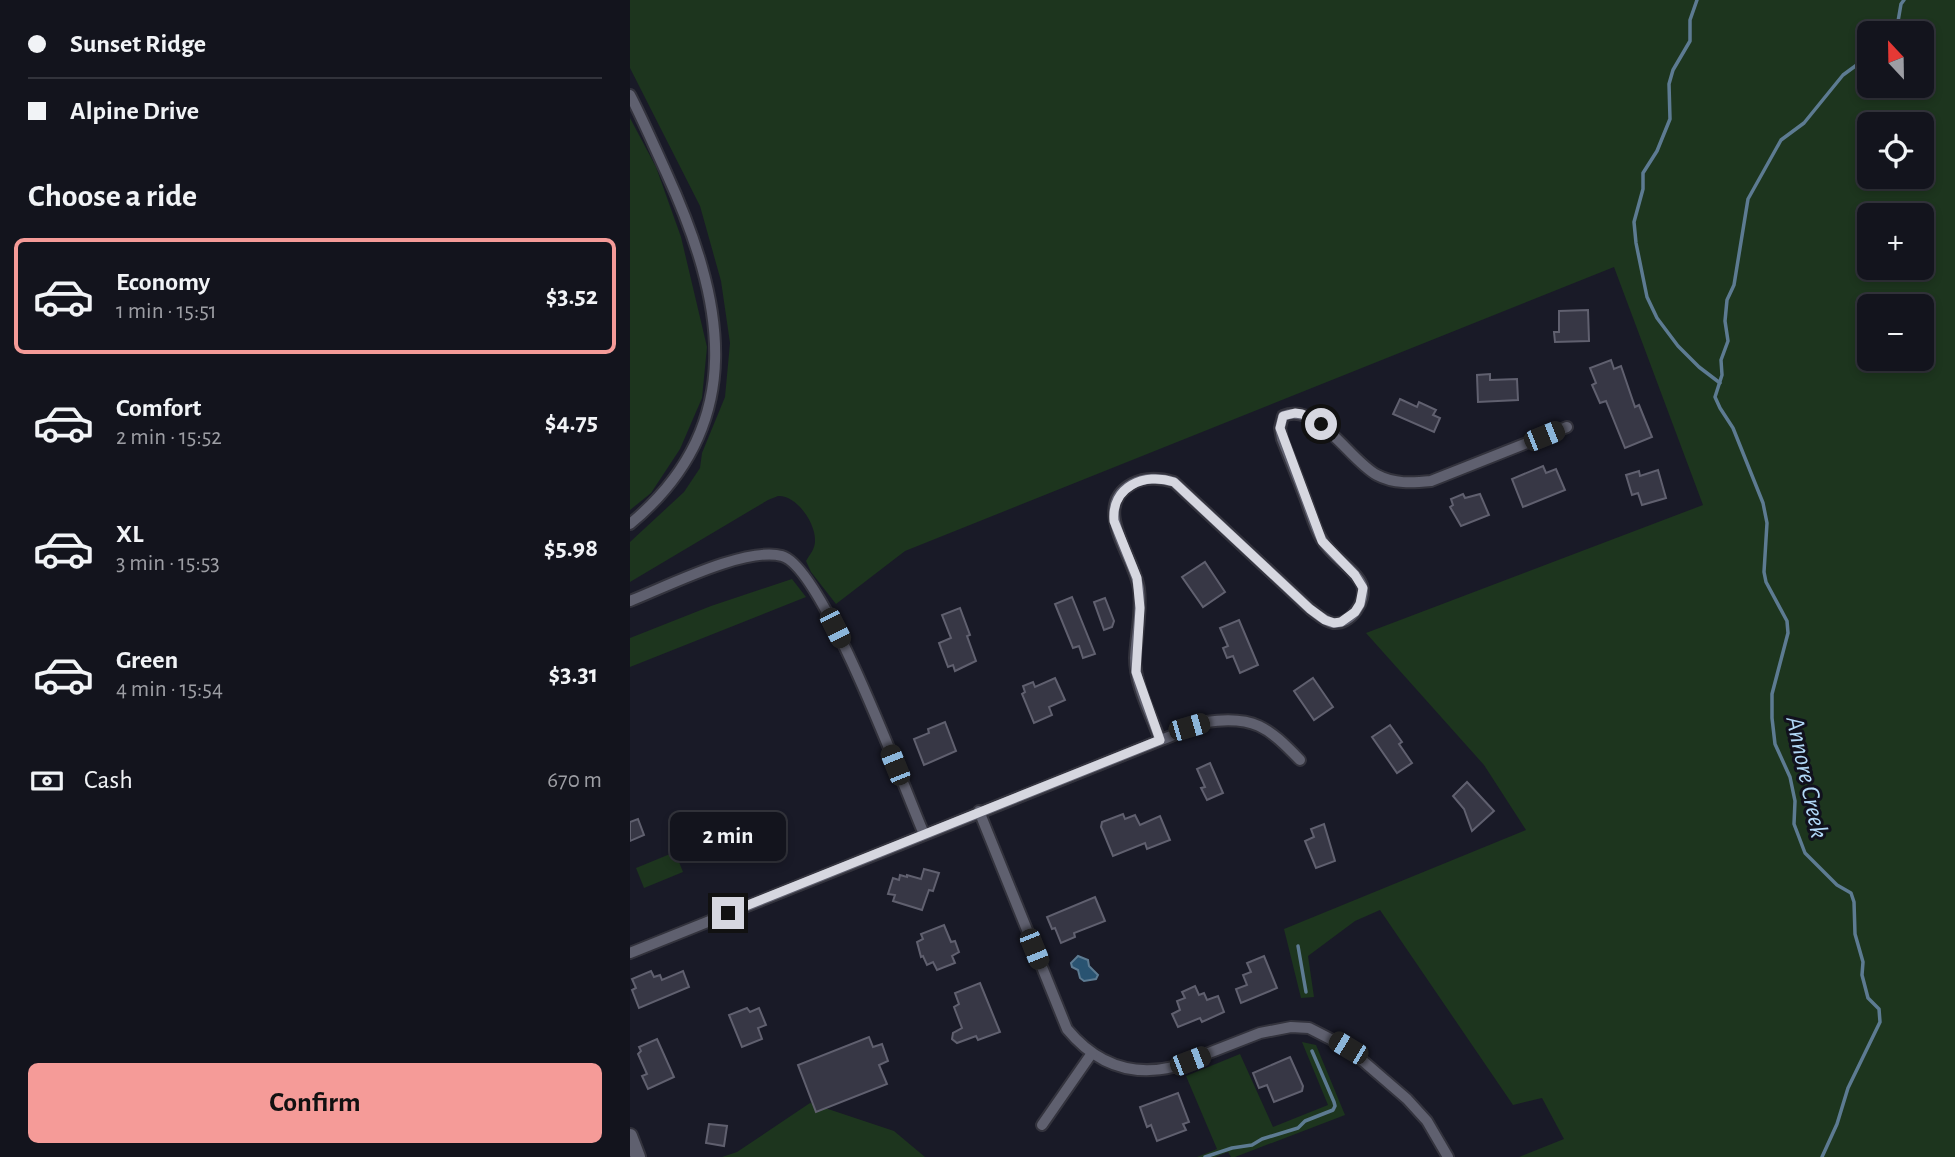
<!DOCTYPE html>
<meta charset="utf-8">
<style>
body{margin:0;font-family:"Alegreya Sans",sans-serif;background:#20212a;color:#f1f3f6;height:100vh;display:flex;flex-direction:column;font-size:26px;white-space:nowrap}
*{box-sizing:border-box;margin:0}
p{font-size:23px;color:#9d9ea4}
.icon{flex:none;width:38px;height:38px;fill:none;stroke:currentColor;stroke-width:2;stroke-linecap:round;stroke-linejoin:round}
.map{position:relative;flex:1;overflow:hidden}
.sheet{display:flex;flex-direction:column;background:#13141d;width:630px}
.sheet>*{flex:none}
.top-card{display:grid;align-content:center;height:154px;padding:0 28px;background:#13141d}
.needle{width:46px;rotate:338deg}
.buttons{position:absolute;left:1227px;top:21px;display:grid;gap:14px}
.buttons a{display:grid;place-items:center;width:77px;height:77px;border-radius:10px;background:#13141d;box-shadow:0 4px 10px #0003,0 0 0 2px #32333b;font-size:35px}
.end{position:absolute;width:32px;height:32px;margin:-16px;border:9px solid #d6d7e0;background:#111;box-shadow:0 0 0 4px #111}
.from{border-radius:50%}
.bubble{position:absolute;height:49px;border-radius:10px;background:#13141d;box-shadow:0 4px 10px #0003,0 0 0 2px #32333b;font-size:23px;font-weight:700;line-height:49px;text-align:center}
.car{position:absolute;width:21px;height:42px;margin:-21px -10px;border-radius:9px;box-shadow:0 0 5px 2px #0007;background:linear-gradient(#222 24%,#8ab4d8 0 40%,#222 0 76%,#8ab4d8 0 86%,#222 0)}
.top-card b{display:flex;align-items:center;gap:24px;height:66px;font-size:26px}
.top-card b+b{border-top:2px solid #32333b}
.top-card i{width:18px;height:18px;background:#f1f3f6}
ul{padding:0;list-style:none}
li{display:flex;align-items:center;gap:21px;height:116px;margin:0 14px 10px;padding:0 14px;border:4px solid transparent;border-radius:10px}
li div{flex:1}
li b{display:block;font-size:26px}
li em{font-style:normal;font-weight:700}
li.selected{border-color:#f59b98}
li>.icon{width:63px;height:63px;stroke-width:1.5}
h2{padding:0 28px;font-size:32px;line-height:84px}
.pay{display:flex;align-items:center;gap:18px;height:77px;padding:0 28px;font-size:26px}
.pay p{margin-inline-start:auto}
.cta{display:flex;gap:14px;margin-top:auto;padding:14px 28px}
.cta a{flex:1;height:80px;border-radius:10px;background:#f59b98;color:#111;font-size:28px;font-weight:700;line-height:80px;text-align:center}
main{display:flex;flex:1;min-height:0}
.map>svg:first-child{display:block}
.green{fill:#1d351e;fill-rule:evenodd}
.water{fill:#295371;stroke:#5d7b92;stroke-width:2}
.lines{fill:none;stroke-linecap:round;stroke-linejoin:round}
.stream{stroke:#5d7b92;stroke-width:3.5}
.building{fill:#373745;stroke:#60606f;stroke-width:2}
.minor-casing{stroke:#33333d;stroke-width:14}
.tertiary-casing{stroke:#33333d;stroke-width:18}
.minor{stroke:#5f606f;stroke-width:10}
.tertiary{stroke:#5f606f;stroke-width:14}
.route{stroke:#d6d7e0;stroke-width:9}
.labels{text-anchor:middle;stroke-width:6;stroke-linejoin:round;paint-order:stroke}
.water-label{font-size:26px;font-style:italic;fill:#b1d8f7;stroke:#11111d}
</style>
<main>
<section class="sheet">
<div class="top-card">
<b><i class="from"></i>Sunset Ridge</b>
<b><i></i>Alpine Drive</b>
</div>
<h2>Choose a ride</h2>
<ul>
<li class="selected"><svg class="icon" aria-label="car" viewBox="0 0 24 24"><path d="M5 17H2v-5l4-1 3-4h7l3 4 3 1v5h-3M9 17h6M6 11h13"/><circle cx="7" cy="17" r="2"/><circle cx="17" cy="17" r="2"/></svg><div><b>Economy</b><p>1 min · 15:51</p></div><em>$3.52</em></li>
<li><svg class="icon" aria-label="car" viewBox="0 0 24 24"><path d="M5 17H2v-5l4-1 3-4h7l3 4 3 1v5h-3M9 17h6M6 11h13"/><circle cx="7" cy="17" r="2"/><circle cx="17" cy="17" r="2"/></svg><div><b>Comfort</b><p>2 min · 15:52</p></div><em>$4.75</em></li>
<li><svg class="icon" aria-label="car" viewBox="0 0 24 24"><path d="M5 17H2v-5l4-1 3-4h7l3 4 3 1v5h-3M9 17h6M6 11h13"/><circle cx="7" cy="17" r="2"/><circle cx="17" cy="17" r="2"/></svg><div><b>XL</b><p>3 min · 15:53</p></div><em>$5.98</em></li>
<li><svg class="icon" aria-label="car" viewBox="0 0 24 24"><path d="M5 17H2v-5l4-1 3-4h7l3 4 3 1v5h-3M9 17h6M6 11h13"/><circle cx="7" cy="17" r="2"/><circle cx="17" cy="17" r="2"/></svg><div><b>Green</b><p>4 min · 15:54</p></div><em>$3.31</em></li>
</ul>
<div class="pay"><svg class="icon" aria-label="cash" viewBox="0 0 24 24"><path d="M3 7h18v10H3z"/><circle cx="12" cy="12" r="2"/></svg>Cash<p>670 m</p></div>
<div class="cta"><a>Confirm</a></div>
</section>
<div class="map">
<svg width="1325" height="1157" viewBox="0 0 1325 1157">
<rect width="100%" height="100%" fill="#191a27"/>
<!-- green -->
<g class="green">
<path d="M0,0H1325V1157H889L934,1139L912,1098L883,1105L750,910L725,921L678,956L684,997L671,998L654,929L896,830L854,765L736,633L1073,505L984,267L275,551L206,604L181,572L176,561C180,554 185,549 185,541C186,524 167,495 148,496C145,497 141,499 138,500L0,582V542L54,492L70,468L72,453L95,397L100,343L91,281L70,206L0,68ZM1239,33H1292V86H1239ZM1239,124H1292V177H1239ZM1292,215V268H1239V215ZM1292,306V359H1239V306Z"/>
<path d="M0,118L26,167L51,237L77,347L72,398L50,449L21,493L0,510Z"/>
<path d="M162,579L176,597L0,667V638L81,606Z"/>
<path d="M45,852L53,872L14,888L6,868Z"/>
<path d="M672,1042L686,1045L715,1115L605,1157H601L598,1152L585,1157H567L587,1149L556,1076L610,1054L643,1127L698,1105Z"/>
<path d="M180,1103L264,1131L295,1157H92L107,1152Z"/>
</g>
<!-- water -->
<path class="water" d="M448,956L458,960L459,966L468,975L466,979L454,981L450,978L448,970L442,967L441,963Z"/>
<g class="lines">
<!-- stream -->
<g class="stream">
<path d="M1067,0L1060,20V41L1043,70L1039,84L1040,119L1027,151L1013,173V189L1004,222L1006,243L1017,297L1027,318L1048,346L1069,367L1090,383"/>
<path d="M1266,33L1271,4L1274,0"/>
<path d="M668,946L676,992"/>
<path d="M575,1157L602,1148L622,1145L632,1139L668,1128L675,1121L703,1110L705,1106L704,1102L682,1051"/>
<path d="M1192,1157L1207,1124L1218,1088L1250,1022L1249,1009L1238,998L1232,975L1233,962L1225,934L1224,902L1221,893L1207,885L1175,853L1164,824L1165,801L1160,777L1145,744L1142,718V694L1158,633L1157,621L1136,582L1134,572L1137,523L1133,503L1103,428L1090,408L1085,397L1092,375L1091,360L1098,341L1095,321L1097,300L1104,285L1118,199L1151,140L1174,123L1213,75L1239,56"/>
</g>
</g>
<!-- building -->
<g class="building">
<path d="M958,310L959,341L925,342L924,332H929V311Z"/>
<path d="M981,360L984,369L991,366L1005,407L1009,405L1022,437L995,448L976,401L970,403L962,385L966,383L960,368Z"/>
<path d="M860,374V380L887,379L888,400L848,402L847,375Z"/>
<path d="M770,399L787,407L789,402L806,410L803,415L810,418L804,432L763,414Z"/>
<path d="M913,466L916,473L926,469L935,490L893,507L882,479Z"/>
<path d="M1028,470L1036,498L1012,505L1008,493L1002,495L996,475L1009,471L1010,476Z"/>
<path d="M833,494L835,498L850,494L859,515L831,526L820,507L823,505L821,499Z"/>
<path d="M575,562L595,592L573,607L552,577Z"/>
<path d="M442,597L465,654L453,658L449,646L443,648L425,604Z"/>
<path d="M475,598L484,621L482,627L474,630L464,602Z"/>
<path d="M330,608L340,635L337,636L346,661L325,671L323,665L318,667L309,643L321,638L312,615Z"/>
<path d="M609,620L628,665L610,673L603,656L597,658L593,648L598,646L590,628Z"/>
<path d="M425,678L435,700L419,707L422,715L404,723L392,694L395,692L393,686L403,682L405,687Z"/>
<path d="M683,678L703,707L684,720L664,691Z"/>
<path d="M315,722L326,751L294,765L284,739L299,733L298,729Z"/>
<path d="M760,725L772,742L769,744L782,763L767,773L742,737Z"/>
<path d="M580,763L593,793L577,800L571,788L575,787L567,769Z"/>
<path d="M837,782L864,811L842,831L834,809L823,796Z"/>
<path d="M493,814L495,819L505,815L510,825L530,816L540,840L517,849L515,843L483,856L471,827L472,822Z"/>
<path d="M8,819L14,835L0,841V822Z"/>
<path d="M694,824L705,861L686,868L675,841L684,837L681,829Z"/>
<path d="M294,869L309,873L303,891L299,890L292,910L263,901L265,895L258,894L263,878L269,880L270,875L277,877V875L291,879Z"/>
<path d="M465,897L475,921L444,933L445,937L431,943L425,928L422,929L417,917Z"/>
<path d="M314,925L321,942L325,941L329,952L322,956L325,963L307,970L303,962L297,965L293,956L291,957L287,942L293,939L291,934Z"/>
<path d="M634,956L647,988L611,1003L606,989L617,985L613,975L621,972L617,963Z"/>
<path d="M21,971L24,977L30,975L32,980L53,971L59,987L9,1008L2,990L6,988L2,979Z"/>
<path d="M350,983L370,1032L348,1040L346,1036L327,1043L322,1039L323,1033L332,1028L324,1007L329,1004L325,993Z"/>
<path d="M565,986L569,995L574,993L577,1000L588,996L594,1012L572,1022L570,1018L548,1027L542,1014L550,1010L547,1001L555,998L552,992Z"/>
<path d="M117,1008L120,1012L129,1008L136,1025L128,1028L132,1039L112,1047L99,1015Z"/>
<path d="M239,1037L243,1047L252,1044L258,1061L249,1065L257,1084L186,1112L168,1065Z"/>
<path d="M27,1039L44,1077L18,1089L12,1076L17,1074L8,1054L11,1051L9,1047Z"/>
<path d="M660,1057L673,1086L672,1091L644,1102L637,1085L629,1088L623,1073Z"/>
<path d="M548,1093L559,1122L553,1124L556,1130L527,1141L521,1125L517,1127L510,1107Z"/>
<path d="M79,1124L97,1126L94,1146L76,1143Z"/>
</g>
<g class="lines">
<!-- minor casing -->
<g class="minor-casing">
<g id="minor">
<path d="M0,95C13,120 24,146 36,172C94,299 121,424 0,524"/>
<path d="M0,601C36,587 116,546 152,556C193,567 274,788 294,834"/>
<path d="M530,740C521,714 505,686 505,658C506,636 512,612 509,589C505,557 460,507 502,484C515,477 530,478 544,482L680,609C687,614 694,621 703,623C721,625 737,601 732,585C726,570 701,556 692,540C684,527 680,510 674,495C667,476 659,457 652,439L650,428L653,416C687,401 720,461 747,475C764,484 782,483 801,481L937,427"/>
<path d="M349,811L437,1029C465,1063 500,1077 543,1067L630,1033L661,1027L679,1028L718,1048L777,1099L797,1121L818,1157"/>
<path d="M0,953L576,722C624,715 638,727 670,760"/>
<path d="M412,1125L462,1053"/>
</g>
</g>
<!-- tertiary casing -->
<g class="tertiary-casing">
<path id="tertiary" d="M0,1136L8,1157"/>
</g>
<!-- minor -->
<use href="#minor" class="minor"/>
<!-- tertiary -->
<use href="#tertiary" class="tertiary"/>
</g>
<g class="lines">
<!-- route -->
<path class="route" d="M98,913L530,740L506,672L510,608L507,578L484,521C481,487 514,472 544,482L680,609L695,620L704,623L711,622L725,612L730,604L733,588L725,575L692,541L650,428L653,416L665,413L672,414L691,424"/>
</g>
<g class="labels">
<!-- water labels -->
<g class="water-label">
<text transform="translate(1178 777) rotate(78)" y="9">Annore Creek</text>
</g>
</g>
</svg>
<div class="buttons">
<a><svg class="needle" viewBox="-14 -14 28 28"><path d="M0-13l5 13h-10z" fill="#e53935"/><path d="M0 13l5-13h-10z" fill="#9d9ea4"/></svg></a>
<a><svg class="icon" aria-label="locate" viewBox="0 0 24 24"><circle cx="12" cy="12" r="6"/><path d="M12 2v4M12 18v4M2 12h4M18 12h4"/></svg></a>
<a>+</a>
<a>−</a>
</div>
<i class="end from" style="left:691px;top:424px"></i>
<i class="end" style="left:98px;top:913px"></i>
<div class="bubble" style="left:40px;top:812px;width:116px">2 min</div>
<i class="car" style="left:914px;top:436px;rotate:68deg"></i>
<i class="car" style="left:205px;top:628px;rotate:153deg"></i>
<i class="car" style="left:559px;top:727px;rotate:74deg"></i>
<i class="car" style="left:265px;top:765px;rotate:338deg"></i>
<i class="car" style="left:404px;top:949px;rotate:158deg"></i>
<i class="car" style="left:718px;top:1048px;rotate:301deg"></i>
<i class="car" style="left:560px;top:1061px;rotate:69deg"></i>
</div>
</main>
